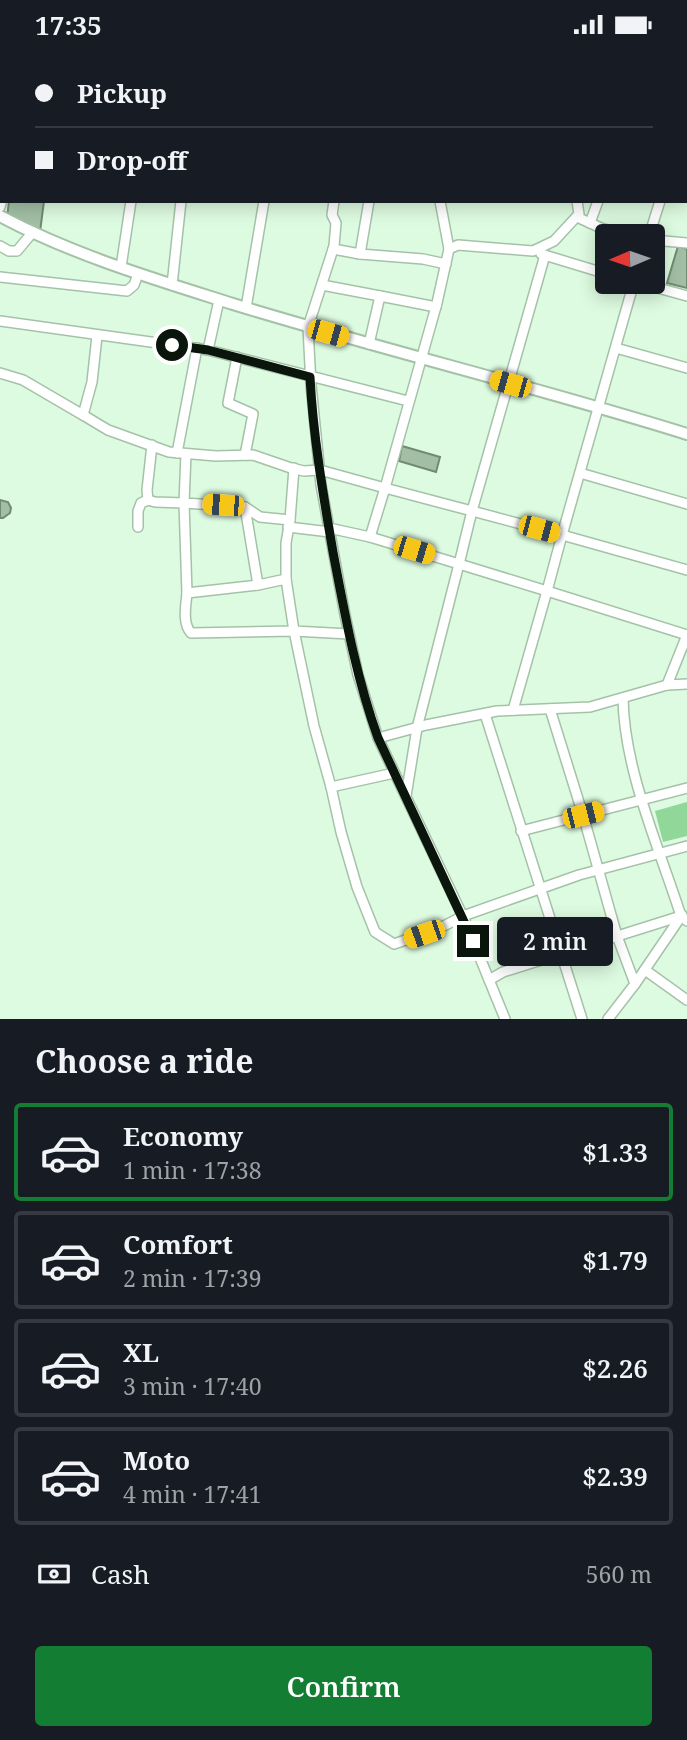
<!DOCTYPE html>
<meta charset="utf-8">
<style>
body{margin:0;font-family:"Noto Serif",serif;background:#242831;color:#f1f3f6;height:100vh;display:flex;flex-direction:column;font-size:26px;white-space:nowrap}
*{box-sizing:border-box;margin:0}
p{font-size:23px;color:#9ea1a6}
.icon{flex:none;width:38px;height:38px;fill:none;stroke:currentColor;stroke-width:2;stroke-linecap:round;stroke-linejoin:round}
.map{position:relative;height:970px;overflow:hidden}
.panel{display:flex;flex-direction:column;background:#171b24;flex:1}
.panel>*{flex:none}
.top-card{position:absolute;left:0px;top:0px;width:688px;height:154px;box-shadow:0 4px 18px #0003;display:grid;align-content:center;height:154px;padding:0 35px;background:#171b24}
.needle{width:46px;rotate:268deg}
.buttons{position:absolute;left:595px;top:175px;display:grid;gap:14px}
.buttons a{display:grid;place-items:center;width:70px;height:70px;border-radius:7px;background:#171b24;box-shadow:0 4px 18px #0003;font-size:35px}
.end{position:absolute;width:32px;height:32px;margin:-16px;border:9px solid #0a150c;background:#fff;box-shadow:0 0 0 4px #fff}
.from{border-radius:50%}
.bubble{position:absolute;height:49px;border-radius:7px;background:#171b24;box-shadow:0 4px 18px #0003;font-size:23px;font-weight:600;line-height:49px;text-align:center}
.car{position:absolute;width:21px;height:42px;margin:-21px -10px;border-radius:9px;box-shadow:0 0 5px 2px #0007;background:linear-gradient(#f5c518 24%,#345 0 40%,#f5c518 0 76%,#345 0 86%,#f5c518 0)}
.top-card b{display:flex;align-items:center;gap:24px;height:66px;font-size:26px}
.top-card b+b{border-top:2px solid #363941}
.top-card i{width:18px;height:18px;background:#f1f3f6}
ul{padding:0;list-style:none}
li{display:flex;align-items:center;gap:21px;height:98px;margin:0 14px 10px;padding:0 21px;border:4px solid #363941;border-radius:7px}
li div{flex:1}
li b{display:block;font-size:26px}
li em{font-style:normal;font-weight:600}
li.active{border-color:#137e33}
li>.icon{width:63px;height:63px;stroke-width:1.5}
h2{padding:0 35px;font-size:32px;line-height:84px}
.pay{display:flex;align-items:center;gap:18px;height:77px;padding:0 35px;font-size:26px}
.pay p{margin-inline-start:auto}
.primary-button{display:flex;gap:14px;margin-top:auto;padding:14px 35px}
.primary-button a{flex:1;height:80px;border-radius:7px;background:#137e33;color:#fff;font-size:28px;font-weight:600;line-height:80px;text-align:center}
.status{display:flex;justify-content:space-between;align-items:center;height:49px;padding:0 35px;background:#171b24;direction:ltr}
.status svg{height:19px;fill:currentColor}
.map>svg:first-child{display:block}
.green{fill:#91d79a}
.building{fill:#a2bfa5;stroke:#708b72;stroke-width:2}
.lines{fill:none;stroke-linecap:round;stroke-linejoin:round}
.minor-casing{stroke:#a5c2a8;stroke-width:12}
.major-casing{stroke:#a5c2a8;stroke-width:14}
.minor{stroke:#fff;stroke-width:9}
.major{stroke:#fff;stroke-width:10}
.route{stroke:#0a150c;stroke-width:9}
</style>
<div class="status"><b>17:35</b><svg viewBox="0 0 49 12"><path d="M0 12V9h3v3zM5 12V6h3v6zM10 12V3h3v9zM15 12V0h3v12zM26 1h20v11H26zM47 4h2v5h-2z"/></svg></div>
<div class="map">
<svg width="687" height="970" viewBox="0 0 687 970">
<rect width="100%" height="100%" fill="#ddfbe0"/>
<!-- green -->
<path class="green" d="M687,753V787L663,793L655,762Z"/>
<!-- building -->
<g class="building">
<path d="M9,152H44L40,183L7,169Z"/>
<path d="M678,197L687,200V239L667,234Z"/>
<path d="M402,397L440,408L436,423L399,412Z"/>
<path d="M0,451L8,453L11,459L10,464L3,469H0Z"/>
</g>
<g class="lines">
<!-- minor casing -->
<g class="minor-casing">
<g id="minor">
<path d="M97,0L102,2"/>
<path d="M416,0V2"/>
<path d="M656,0L660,2"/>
<path d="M78,2L79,0"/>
<path d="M118,2L119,0"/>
<path d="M311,2L312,0"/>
<path d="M380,2V0"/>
<path d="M554,2V0"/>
<path d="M677,2L678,0"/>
<path d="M686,13L687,14"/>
<path d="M686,54L687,55"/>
<path d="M686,93H687"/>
<path d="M0,116L2,117"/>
<path d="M334,152L332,166L336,174L334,197L308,278L311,336L321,436L345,566L358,626L378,689L465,872L505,970"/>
<path d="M440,152L449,200"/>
<path d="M0,158L2,151"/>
<path d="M577,168L601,179L627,187"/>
<path d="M590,174L598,152"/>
<path d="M649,187L660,152"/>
<path d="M653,191L687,194"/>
<path d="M0,197L9,202H17L32,184"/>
<path d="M333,200L360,205L369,152"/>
<path d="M360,205L423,210L446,215"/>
<path d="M541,205L607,225"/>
<path d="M545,206L472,462L385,439L437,254L449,200L458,196L533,202L554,192L579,165L577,152"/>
<path d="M121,218L131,152"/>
<path d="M0,228L127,242L134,236L138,225"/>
<path d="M634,233L562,486L687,521"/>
<path d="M636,233L687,247"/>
<path d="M172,236L181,152"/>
<path d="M322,236L380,247"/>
<path d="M219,251L208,301L408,352"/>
<path d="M246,259L264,152"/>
<path d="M0,272L208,301"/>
<path d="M369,295L380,247L436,258"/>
<path d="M616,299L687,319"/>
<path d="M237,308L228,354L253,365L245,406"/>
<path d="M0,324L23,331L83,366L92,333L97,287"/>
<path d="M83,366L108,381L169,403L216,407L253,406L291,419L304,422L320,421L385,439L370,488L329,479"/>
<path d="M152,396L147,441L148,451L155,453L184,454L187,544L258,536L286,530V494L290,471"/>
<path d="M177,404L197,299"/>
<path d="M186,405L184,454L245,458L260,468L290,471L294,419"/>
<path d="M580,424L687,455"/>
<path d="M245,458L258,536"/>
<path d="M138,478V462L141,454L148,451"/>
<path d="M288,478L330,483"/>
<path d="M370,488L459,515L472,462L562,486L547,542L459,515L417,679L406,747"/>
<path d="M286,530L294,582L349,585"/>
<path d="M187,544C186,556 182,574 191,584L294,582L314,677L331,738L394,724"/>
<path d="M667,636L687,586"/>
<path d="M623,649C624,721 659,798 681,867L687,872"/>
<path d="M550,660L583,766L617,887L635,935"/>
<path d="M513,661L547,542L687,586"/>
<path d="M485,665L582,970"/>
<path d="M378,689L426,676L497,662L590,658L667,636L687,635"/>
<path d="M331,738L341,783L357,838L375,883L394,895L440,879L463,867L579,826L687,797"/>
<path d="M521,782L687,739"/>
<path d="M645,921L687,951"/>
<path d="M489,931L503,923L681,867"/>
<path d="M608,970L635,935L682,866"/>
</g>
</g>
<!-- major casing -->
<g class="major-casing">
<path id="major" d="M0,167C73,206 154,230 233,255C383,301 537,338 687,385"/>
</g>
<!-- minor -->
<use href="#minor" class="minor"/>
<!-- major -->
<use href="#major" class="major"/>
</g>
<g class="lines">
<!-- route -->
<path class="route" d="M172,296L208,301L310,328C313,386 323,445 333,503C345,566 356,628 378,689L473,892"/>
</g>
</svg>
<div class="buttons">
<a><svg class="needle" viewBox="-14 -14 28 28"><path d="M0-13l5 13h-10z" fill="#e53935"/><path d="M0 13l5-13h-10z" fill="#9ea1a6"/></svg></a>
</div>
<i class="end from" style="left:172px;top:296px"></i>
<i class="end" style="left:473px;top:892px"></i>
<div class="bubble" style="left:497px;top:868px;width:116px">2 min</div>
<i class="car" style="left:328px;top:284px;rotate:106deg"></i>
<i class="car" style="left:510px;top:335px;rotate:286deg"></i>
<i class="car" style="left:223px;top:456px;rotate:274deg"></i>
<i class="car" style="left:539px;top:480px;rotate:105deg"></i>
<i class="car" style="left:414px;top:501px;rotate:107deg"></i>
<i class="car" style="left:583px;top:766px;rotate:76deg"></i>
<i class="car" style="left:424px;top:885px;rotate:251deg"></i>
<div class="top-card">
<b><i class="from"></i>Pickup</b>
<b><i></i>Drop-off</b>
</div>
</div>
<section class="panel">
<h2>Choose a ride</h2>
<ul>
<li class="active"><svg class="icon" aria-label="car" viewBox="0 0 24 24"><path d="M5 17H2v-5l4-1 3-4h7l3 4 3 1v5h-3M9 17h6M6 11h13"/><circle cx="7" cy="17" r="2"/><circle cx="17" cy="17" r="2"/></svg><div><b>Economy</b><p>1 min · 17:38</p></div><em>$1.33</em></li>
<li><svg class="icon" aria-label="car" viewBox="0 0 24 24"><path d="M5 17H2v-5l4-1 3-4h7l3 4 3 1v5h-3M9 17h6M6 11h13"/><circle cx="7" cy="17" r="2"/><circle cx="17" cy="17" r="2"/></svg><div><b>Comfort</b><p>2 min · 17:39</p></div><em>$1.79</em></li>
<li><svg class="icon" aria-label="car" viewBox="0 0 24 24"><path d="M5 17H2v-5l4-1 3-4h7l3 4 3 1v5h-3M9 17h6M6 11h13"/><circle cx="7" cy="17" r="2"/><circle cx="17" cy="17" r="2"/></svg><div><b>XL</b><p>3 min · 17:40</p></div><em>$2.26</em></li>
<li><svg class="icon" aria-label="car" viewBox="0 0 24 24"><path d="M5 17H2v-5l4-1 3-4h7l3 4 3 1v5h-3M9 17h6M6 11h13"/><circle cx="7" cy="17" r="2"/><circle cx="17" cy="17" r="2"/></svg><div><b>Moto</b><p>4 min · 17:41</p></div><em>$2.39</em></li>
</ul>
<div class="pay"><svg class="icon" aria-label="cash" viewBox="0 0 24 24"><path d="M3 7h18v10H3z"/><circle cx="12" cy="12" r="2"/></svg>Cash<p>560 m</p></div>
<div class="primary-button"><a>Confirm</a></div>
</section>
